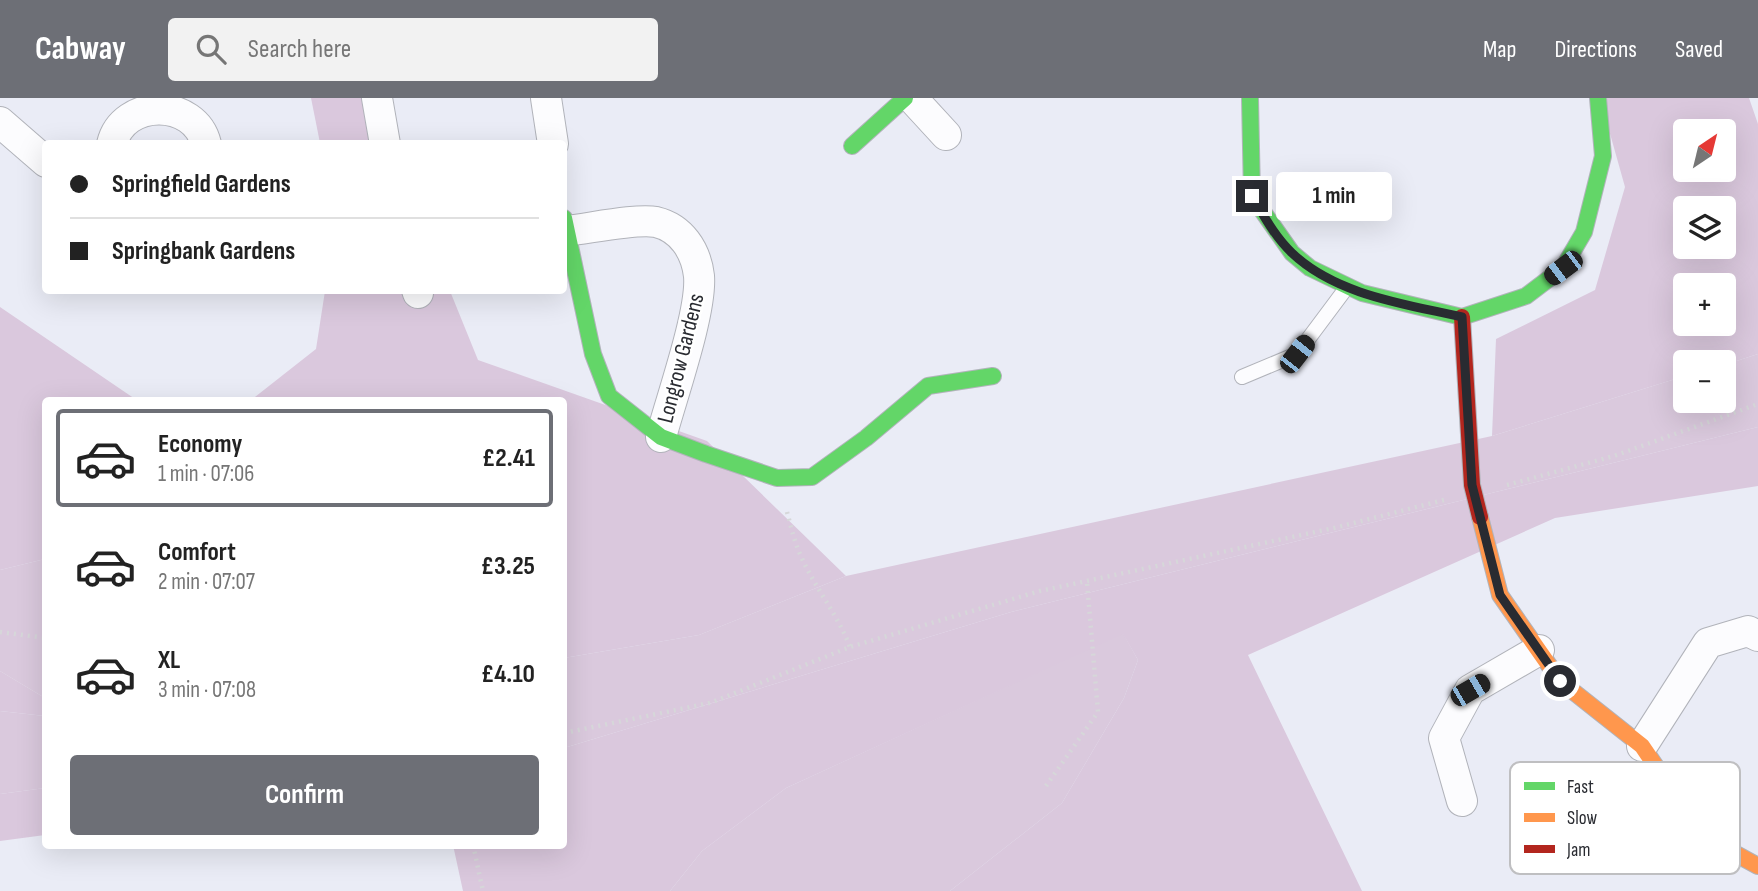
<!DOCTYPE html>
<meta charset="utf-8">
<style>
body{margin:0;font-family:"Sofia Sans Condensed",sans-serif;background:#f2f2f2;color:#222;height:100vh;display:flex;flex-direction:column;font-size:26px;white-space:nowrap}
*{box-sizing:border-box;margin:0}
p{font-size:23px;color:#767676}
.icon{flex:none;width:38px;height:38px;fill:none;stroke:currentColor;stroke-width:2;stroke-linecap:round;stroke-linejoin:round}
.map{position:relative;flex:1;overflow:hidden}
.details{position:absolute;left:42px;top:299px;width:525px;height:452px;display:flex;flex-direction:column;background:#fff;border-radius:7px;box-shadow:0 7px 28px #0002}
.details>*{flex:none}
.top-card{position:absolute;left:42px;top:42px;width:525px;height:154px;border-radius:7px;box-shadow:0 7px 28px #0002;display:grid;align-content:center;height:154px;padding:0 28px;background:#fff}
.needle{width:46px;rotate:35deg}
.tools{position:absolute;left:1673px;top:21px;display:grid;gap:14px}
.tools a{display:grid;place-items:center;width:63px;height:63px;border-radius:7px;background:#fff;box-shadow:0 7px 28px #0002;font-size:35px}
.end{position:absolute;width:32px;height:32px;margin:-16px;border:9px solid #292b31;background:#fff;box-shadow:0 0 0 4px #fff}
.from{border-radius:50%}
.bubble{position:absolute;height:49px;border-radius:7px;background:#fff;box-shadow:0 7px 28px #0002;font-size:23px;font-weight:700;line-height:49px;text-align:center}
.car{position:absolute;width:21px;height:42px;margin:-21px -10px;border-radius:9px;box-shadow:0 0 5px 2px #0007;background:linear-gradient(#222 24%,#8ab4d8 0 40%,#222 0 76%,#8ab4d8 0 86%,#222 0)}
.top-card b{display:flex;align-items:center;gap:24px;height:66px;font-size:26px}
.top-card b+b{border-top:2px solid #e0e0e0}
.top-card i{width:18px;height:18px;background:#222}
ul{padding:12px 0 0;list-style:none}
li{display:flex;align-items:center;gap:21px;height:98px;margin:0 14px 10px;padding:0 14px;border:4px solid transparent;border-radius:7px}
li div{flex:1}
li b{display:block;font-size:26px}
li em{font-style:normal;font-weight:700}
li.selected{border-color:#6d6f76}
li>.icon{width:63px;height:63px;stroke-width:1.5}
.cta{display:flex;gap:14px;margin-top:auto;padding:14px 28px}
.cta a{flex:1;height:80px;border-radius:7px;background:#6d6f76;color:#fff;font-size:28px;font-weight:700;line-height:80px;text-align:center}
header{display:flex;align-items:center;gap:42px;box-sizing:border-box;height:98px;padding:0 35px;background:#6d6f76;color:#fff}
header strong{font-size:33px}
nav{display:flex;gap:38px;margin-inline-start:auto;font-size:24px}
.search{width:490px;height:63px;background:#f2f2f2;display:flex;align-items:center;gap:18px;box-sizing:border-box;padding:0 24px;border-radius:7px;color:#767676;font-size:26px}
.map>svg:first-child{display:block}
.green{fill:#dac9dd}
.forest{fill:#dac8dd;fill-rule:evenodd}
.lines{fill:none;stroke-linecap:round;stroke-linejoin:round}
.lane-casing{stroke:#b1b3ba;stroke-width:16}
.street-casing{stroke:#b1b3ba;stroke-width:32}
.fast-casing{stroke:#b1b3ba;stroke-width:18}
.slow-casing{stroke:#b1b3ba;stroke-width:18}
.jam-casing{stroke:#b1b3ba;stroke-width:18}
.path{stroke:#d6d7d9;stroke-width:4.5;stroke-dasharray:2 5;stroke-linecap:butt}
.lane{stroke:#fcfcfe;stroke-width:14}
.street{stroke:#fcfcfe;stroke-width:30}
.fast{stroke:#63d668;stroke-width:16}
.slow{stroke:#ff974d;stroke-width:16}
.jam{stroke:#b3261e;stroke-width:16}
.route{stroke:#292b31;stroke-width:9}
.labels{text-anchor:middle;stroke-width:5;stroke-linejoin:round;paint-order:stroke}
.street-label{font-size:23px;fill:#292b31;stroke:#fff}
.key{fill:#fff;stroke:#bfbfc1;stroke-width:2}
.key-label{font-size:19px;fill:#292b31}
</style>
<header>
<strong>Cabway</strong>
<div class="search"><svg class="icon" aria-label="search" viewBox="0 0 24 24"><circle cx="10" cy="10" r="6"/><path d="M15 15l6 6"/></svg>Search here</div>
<nav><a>Map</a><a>Directions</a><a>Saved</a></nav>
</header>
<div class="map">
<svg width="1758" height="793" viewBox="0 0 1758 793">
<rect width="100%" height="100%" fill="#eaecf6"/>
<!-- green -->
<g class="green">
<path d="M1758,256V329L1011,514L564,650V560L699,537L846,478L1492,338L1685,278V303H1724V267Z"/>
<path d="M45,461V600L0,573V472Z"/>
<path d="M1123,535L1138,562L1124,600L1062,705L950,793H670L702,753L786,690Z"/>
<path d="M0,613L45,618V690L0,696Z"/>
</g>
<!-- forest -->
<g class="forest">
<path d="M311,0H370L388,45H320Z"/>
<path d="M1600,0H1749L1758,26V256L1724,267L1685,264V278L1492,338L1496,241L1595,192L1625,89ZM1685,33H1724V72H1685ZM1685,110H1724V149H1685ZM1685,187H1724V226H1685Z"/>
<path d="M325,193H450L478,262L707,343L846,478L699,537L564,560V303H250L316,251Z"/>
<path d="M0,209L138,303H46L45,461L0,472Z"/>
<path d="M1758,329V388L1555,420L1248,557L1362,793H950L1062,705L1124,600L1138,562L1123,536L786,690L702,753L670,793H463L453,747H564V650L1011,514Z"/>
<path d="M0,573L45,600V618L0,613Z"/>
<path d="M45,690V737L0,743V696Z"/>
</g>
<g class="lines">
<!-- lane casing -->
<g class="lane-casing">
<path id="lane" d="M1242,279L1297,256L1347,189"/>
</g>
<!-- street casing -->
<g class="street-casing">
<g id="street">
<path d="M377,0L385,46"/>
<path d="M546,0L553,46"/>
<path d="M912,0L946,37"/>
<path d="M0,24L46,64"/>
<path d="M112,46C123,0 195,0 206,46"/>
<path d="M565,133C587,131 637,120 656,124C681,130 696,152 699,178C702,214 671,301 661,339"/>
<path d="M417,192L418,195"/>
<path d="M1642,648L1708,545L1748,533L1758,538"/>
<path d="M1462,703L1444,640L1470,592L1539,552"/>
</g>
</g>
<!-- fast casing -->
<g class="fast-casing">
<g id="fast">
<path d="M1250,0L1252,98L1292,155L1310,170L1362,195L1462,219L1526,198L1563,170L1584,134L1603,58L1598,0"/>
<path d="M852,48L905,0"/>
<path d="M564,120L593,256L609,298L661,339L706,356L777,380L812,379L866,340L928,288L993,278"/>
</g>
</g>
<!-- slow casing -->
<g class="slow-casing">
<path id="slow" d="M1480,419L1500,497L1560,583L1642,648L1703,738L1758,768"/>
</g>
<!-- jam casing -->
<g class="jam-casing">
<path id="jam" d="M1462,219L1472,387L1480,419"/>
</g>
<!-- path -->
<g class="path">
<path d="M1507,387L1614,358L1758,306"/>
<path d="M787,414C791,428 794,443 800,456C814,489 837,515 850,549"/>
<path d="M0,534L46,540"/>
<path d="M564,635L710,605L850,549L1040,493L1334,430L1444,402"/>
<path d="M1046,688L1098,614L1087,484"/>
<path d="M473,747L483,793"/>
</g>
<!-- lane -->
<use href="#lane" class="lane"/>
<!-- street -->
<use href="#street" class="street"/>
<!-- fast -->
<use href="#fast" class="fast"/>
<!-- slow -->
<use href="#slow" class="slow"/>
<!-- jam -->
<use href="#jam" class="jam"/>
</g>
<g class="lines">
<!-- route -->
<path class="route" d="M1252,98C1264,118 1275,139 1292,155C1336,197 1405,206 1462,219L1472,387L1500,497L1560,583"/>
</g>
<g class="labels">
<!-- street labels -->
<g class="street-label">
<text transform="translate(680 260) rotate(-76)" y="8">Longrow Gardens</text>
</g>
</g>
<!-- legend -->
<rect x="1510" y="664" width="230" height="112" rx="10" class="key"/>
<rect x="1524" y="684" width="31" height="8" fill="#63d668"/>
<rect x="1524" y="715" width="31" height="9" fill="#ff974d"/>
<rect x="1524" y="747" width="31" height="8" fill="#b3261e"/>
<g class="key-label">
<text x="1567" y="695">Fast</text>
<text x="1567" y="726">Slow</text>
<text x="1567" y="758">Jam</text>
</g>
</svg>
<div class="tools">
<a><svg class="needle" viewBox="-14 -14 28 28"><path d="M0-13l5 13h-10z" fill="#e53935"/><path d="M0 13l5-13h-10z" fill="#767676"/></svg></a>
<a><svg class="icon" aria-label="layers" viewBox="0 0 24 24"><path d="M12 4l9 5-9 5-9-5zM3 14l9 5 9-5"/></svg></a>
<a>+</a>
<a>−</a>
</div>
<i class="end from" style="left:1560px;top:583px"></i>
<i class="end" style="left:1252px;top:98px"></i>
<div class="bubble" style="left:1276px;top:74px;width:116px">1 min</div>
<i class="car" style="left:1563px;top:170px;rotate:233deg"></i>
<i class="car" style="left:1297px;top:256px;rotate:38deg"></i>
<i class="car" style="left:1470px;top:592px;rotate:60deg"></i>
<div class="top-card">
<b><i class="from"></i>Springfield Gardens</b>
<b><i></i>Springbank Gardens</b>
</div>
<section class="details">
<ul>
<li class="selected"><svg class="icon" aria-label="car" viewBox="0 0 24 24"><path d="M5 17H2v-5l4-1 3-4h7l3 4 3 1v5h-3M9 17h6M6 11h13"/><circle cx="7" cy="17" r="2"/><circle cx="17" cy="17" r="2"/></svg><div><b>Economy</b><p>1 min · 07:06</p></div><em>£2.41</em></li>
<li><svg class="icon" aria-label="car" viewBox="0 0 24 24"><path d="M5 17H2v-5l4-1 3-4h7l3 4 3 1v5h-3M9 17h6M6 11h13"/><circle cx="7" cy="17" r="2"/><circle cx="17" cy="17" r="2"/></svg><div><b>Comfort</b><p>2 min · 07:07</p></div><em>£3.25</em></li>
<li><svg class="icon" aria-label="car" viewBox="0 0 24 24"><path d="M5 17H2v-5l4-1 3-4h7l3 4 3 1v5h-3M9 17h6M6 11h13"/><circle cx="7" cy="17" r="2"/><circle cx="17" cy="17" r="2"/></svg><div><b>XL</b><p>3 min · 07:08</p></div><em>£4.10</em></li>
</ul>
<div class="cta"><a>Confirm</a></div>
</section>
</div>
